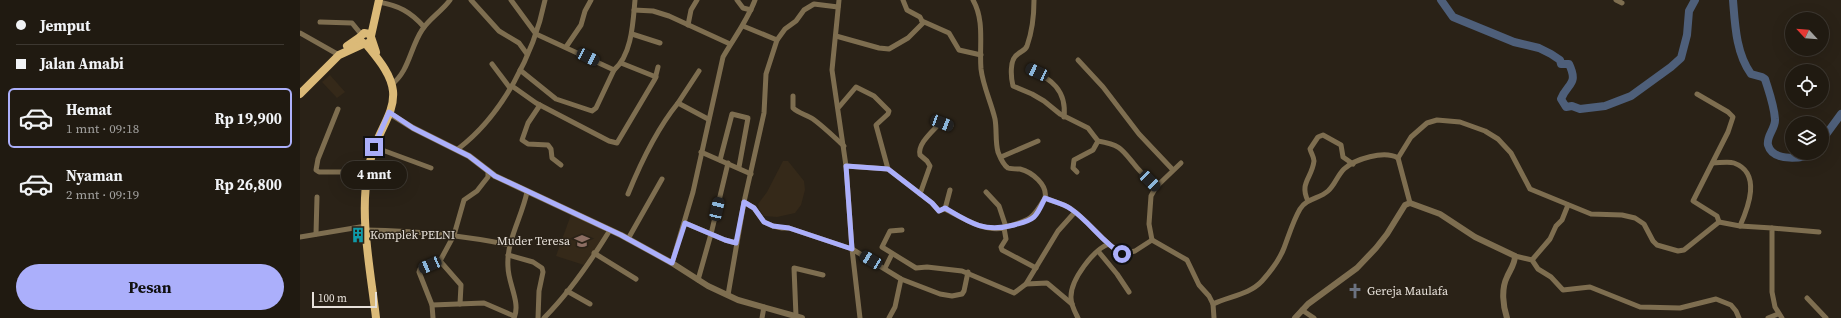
<!DOCTYPE html>
<html lang="id">
<meta charset="utf-8">
<style>
body{margin:0;font-family:"Source Serif 4",serif;background:#2d271f;color:#f1f3f6;height:100vh;display:flex;flex-direction:column;font-size:15px;white-space:nowrap}
*{box-sizing:border-box;margin:0}
p{font-size:13px;color:#a2a19f}
.icon{flex:none;width:22px;height:22px;fill:none;stroke:currentColor;stroke-width:2;stroke-linecap:round;stroke-linejoin:round}
.map{position:relative;flex:1;overflow:hidden}
.panel{display:flex;flex-direction:column;background:#201a11;width:300px}
.panel>*{flex:none}
.top-card{display:grid;align-content:center;height:88px;padding:0 16px;background:#201a11}
.needle{width:26px;rotate:296deg}
.controls{position:absolute;left:1485px;top:12px;display:grid;gap:8px}
.controls a{display:grid;place-items:center;width:44px;height:44px;border-radius:50%;background:#201a11;box-shadow:0 4px 16px #0002,0 0 0 1px #3d3831;font-size:20px}
.scale{position:absolute;left:12px;bottom:10px;width:65px;box-sizing:border-box;padding-left:4px;border:2px solid #e7e1da;border-top:0;font-size:11px;line-height:14px;white-space:nowrap;color:#e7e1da;-webkit-text-stroke:3px #2a2217;paint-order:stroke}
.end{position:absolute;width:18px;height:18px;margin:-9px;border:5px solid #abaffb;background:#111;box-shadow:0 0 0 2px #111}
.from{border-radius:50%}
.bubble{position:absolute;height:28px;border-radius:14px;background:#201a11;box-shadow:0 4px 16px #0002,0 0 0 1px #3d3831;font-size:13px;font-weight:700;line-height:28px;text-align:center}
.car{position:absolute;width:12px;height:24px;margin:-12px -6px;border-radius:5px;box-shadow:0 0 3px 1px #0007;background:linear-gradient(#222 24%,#8ab4d8 0 40%,#222 0 76%,#8ab4d8 0 86%,#222 0)}
.top-card b{display:flex;align-items:center;gap:14px;height:38px;font-size:15px}
.top-card b+b{border-top:1px solid #3d3831}
.top-card i{width:10px;height:10px;background:#f1f3f6}
ul{padding:0;list-style:none}
li{display:flex;align-items:center;gap:12px;height:60px;margin:0 8px 6px;padding:0 8px;border:2px solid transparent;border-radius:6px}
li div{flex:1}
li b{display:block;font-size:15px}
li em{font-style:normal;font-weight:700}
li.selected{border-color:#abaffb}
li>.icon{width:36px;height:36px;stroke-width:1.5}
.button{display:flex;gap:8px;margin-top:auto;padding:8px 16px}
.button a{flex:1;height:46px;border-radius:24px;background:#abaffb;color:#111;font-size:16px;font-weight:700;line-height:46px;text-align:center}
main{display:flex;flex:1;min-height:0}
.map>svg:first-child{display:block}
.built{fill:#352919}
.lines{fill:none;stroke-linecap:round;stroke-linejoin:round}
.river{stroke:#4e5f7a;stroke-width:8}
.minor{stroke:#7e6e50;stroke-width:5}
.tertiary{stroke:#7e6e50;stroke-width:6}
.primary{stroke:#dbba78;stroke-width:8}
.route{stroke:#abaffb;stroke-width:5}
.labels{text-anchor:middle;stroke-width:3;stroke-linejoin:round;paint-order:stroke}
.poi-label{font-size:12px;fill:#e7e1da;stroke:#2a2217;text-anchor:start}
</style>
<main>
<section class="panel">
<div class="top-card">
<b><i class="from"></i>Jemput</b>
<b><i></i>Jalan Amabi</b>
</div>
<ul>
<li class="selected"><svg class="icon" aria-label="car" viewBox="0 0 24 24"><path d="M5 17H2v-5l4-1 3-4h7l3 4 3 1v5h-3M9 17h6M6 11h13"/><circle cx="7" cy="17" r="2"/><circle cx="17" cy="17" r="2"/></svg><div><b>Hemat</b><p>1 mnt · 09:18</p></div><em>Rp 19,900</em></li>
<li><svg class="icon" aria-label="car" viewBox="0 0 24 24"><path d="M5 17H2v-5l4-1 3-4h7l3 4 3 1v5h-3M9 17h6M6 11h13"/><circle cx="7" cy="17" r="2"/><circle cx="17" cy="17" r="2"/></svg><div><b>Nyaman</b><p>2 mnt · 09:19</p></div><em>Rp 26,800</em></li>
</ul>
<div class="button"><a>Pesan</a></div>
</section>
<div class="map">
<svg width="1541" height="318" viewBox="0 0 1541 318">
<rect width="100%" height="100%" fill="#2a2217"/>
<!-- built -->
<g class="built">
<path d="M30,75L45,92L37,98L22,82Z"/>
<path d="M483,161H488L504,181L505,190L501,205L495,213L477,217L464,216L459,209L458,204L467,192Z"/>
<path d="M272,212L306,229L304,237L284,265L256,256Z"/>
</g>
<g class="lines">
<!-- river -->
<g class="river">
<path d="M1141,0L1153,17L1214,42L1239,48L1251,54L1260,60L1261,64H1269C1279,85 1267,83 1261,99L1266,107L1272,106L1280,109L1305,106L1331,96L1371,67L1381,58L1387,35L1389,11L1395,0"/>
<path d="M1433,0C1435,25 1436,53 1451,74L1462,77L1465,79C1469,92 1474,105 1475,119C1476,128 1466,136 1468,145C1473,163 1504,158 1516,153"/>
<path d="M1522,140L1541,114"/>
</g>
<!-- minor -->
<g class="minor">
<path d="M171,0L199,31L219,43L227,54"/>
<path d="M211,0L236,34L314,70C332,55 333,22 335,0"/>
<path d="M437,0L443,8L451,10"/>
<path d="M539,0L532,70L546,166L552,249L560,318"/>
<path d="M673,0C685,21 679,46 681,69C683,86 691,102 695,119C697,130 695,141 698,152C700,157 703,165 708,168C711,169 716,169 720,169C732,172 748,185 745,198C754,202 763,203 771,209C790,222 802,242 822,254L835,251L852,240L887,260L899,285L909,296L913,304C929,296 949,295 962,281C971,271 979,261 984,248C989,235 993,221 1000,209C1007,198 1019,199 1028,191C1035,185 1037,176 1044,169C1055,159 1084,150 1098,158L1110,203"/>
<path d="M734,0C734,15 732,32 727,46C725,51 721,51 718,54C709,59 711,78 713,86L732,94L744,101L760,114L788,128L798,141C820,145 821,148 834,164C840,172 849,180 856,187"/>
<path d="M1316,0L1322,3"/>
<path d="M78,2C98,5 111,12 124,27"/>
<path d="M334,10L353,11L369,16L430,44"/>
<path d="M622,21L649,33L659,50L681,55"/>
<path d="M20,22L52,23L61,34"/>
<path d="M388,25L391,10L397,0"/>
<path d="M0,33L39,55"/>
<path d="M332,34L360,43"/>
<path d="M536,36L579,48L589,49L608,38L623,23L620,17L607,10L603,0"/>
<path d="M477,40L485,29L496,21L504,10L514,4L538,7"/>
<path d="M266,47L281,25L285,11L291,0"/>
<path d="M778,60L803,87L839,134L873,170"/>
<path d="M321,63L356,77"/>
<path d="M192,64L210,88"/>
<path d="M729,68C751,79 767,90 764,117"/>
<path d="M220,70L256,99L292,111L296,108L314,70"/>
<path d="M91,85C109,72 110,48 122,30C129,19 142,11 150,0"/>
<path d="M212,86L236,103L309,141L317,143L355,79L358,67"/>
<path d="M1397,94L1428,112L1433,117L1428,132L1393,201L1417,216L1419,222"/>
<path d="M493,96V108C498,113 507,115 513,119C524,127 534,137 544,146"/>
<path d="M378,103L399,71"/>
<path d="M240,105L228,123L222,140L228,144L248,145L251,149L252,158L261,165"/>
<path d="M539,107L556,87L574,96L589,111L588,114L576,125L588,169"/>
<path d="M38,109L18,159L16,170L19,172H68"/>
<path d="M74,147L131,168"/>
<path d="M158,149C202,116 234,54 245,0"/>
<path d="M401,152L451,174"/>
<path d="M701,157L738,141"/>
<path d="M1098,158L1111,137L1127,123L1137,120L1160,122L1185,131L1198,139L1211,153L1230,189L1291,214L1322,215L1335,218L1344,224L1353,241L1357,245L1378,251L1384,250L1419,222"/>
<path d="M420,160L432,114L448,118L439,167"/>
<path d="M1413,163C1419,163 1428,161 1434,163C1462,173 1448,208 1440,226"/>
<path d="M546,166L588,169L632,203L639,211L645,209"/>
<path d="M777,172L773,168L774,160L793,150L798,141"/>
<path d="M650,190L645,209C663,218 683,232 704,228L706,239L701,247L702,250L736,268"/>
<path d="M686,192L699,206L706,227C730,220 732,220 745,198"/>
<path d="M328,194C341,162 356,130 378,103L408,119"/>
<path d="M620,194L630,166L627,161L620,155C617,144 633,131 640,123L651,126"/>
<path d="M1008,201C999,183 1012,178 1014,161C1014,157 1011,153 1010,149L1018,137L1023,135L1041,145L1043,157L1053,164"/>
<path d="M444,202L454,208L464,222L473,226L482,228H489L552,249L601,279L640,294L652,296L662,294L664,291L668,272"/>
<path d="M1419,222L1440,226L1472,228V292L1475,307L1482,318"/>
<path d="M385,223L425,240L436,243"/>
<path d="M1472,228L1519,232"/>
<path d="M66,230C115,231 162,235 210,245"/>
<path d="M602,230L590,231L582,247L616,268L627,267L662,271L714,293L726,284L747,283L772,304"/>
<path d="M16,234L17,197"/>
<path d="M0,237L66,226"/>
<path d="M328,239L362,179"/>
<path d="M852,240L849,224L851,196L856,187L881,163"/>
<path d="M798,251L817,274L829,292"/>
<path d="M294,253L336,279"/>
<path d="M208,255L233,262L242,268L243,272L239,291L238,318"/>
<path d="M1215,256L1232,260L1238,269L1251,277L1263,290L1290,287L1340,307L1380,308L1416,299L1431,305L1436,311L1439,318"/>
<path d="M1232,260L1250,239L1256,226L1262,220L1268,205"/>
<path d="M140,261L161,285L160,304"/>
<path d="M372,263L393,192L423,57C434,38 447,21 455,0"/>
<path d="M585,268L592,254"/>
<path d="M398,280L411,234L428,163"/>
<path d="M726,284L758,231L775,212"/>
<path d="M267,291L290,304"/>
<path d="M428,295L444,202L464,113L466,74L477,40L443,26"/>
<path d="M1507,298L1526,318"/>
<path d="M913,304L914,318"/>
<path d="M132,305L184,303L214,316"/>
<path d="M1002,310L1014,318"/>
<path d="M496,316L494,268L523,275"/>
<path d="M133,318L132,305L119,272L120,269L140,261L154,235L164,200L177,191L184,182L188,177V170"/>
<path d="M214,318C221,303 208,283 208,267C206,241 222,217 227,192"/>
<path d="M244,318C270,292 291,261 310,230"/>
<path d="M462,318L464,307"/>
<path d="M589,318L595,307L601,279"/>
<path d="M778,318C775,312 771,305 771,298C770,280 794,249 809,244"/>
<path d="M1468,318L1478,314"/>
</g>
<!-- tertiary -->
<g class="tertiary">
<path d="M89,113L113,128L169,156L195,176L321,235L372,263L408,286L438,300L502,318"/>
<path d="M995,318L1008,304L1057,268L1076,248L1087,234L1105,205L1110,203L1140,214L1175,237L1215,256C1215,264 1210,270 1207,277C1201,289 1203,306 1207,318"/>
</g>
<!-- primary -->
<g class="primary">
<path d="M71,36L79,0"/>
<path d="M71,40L68,44H65L60,41V37L64,33L70,34L76,52"/>
<path d="M66,44C77,58 91,73 93,91C95,111 81,128 75,146C72,154 69,164 68,172C59,216 71,273 76,318"/>
<path d="M47,46L60,37"/>
<path d="M0,94L39,55L63,44"/>
</g>
</g>
<g class="lines">
<!-- route -->
<path class="route" d="M74,147L89,112L113,128L169,156L195,176L321,235L372,263L385,223L425,240L436,243L444,202L454,208L464,222L473,226L489,228L552,249L546,166L588,169L632,203L639,211L645,208C670,223 684,233 714,225C721,223 728,222 734,217C739,212 742,204 745,198C754,202 763,203 771,209C790,222 802,242 822,254"/>
</g>
<!-- icons -->
<defs>
<g id="building-bare" transform="scale(1.2)"><path d="M-4-6H4V6H1V3H-1V6H-4ZM-2.5-4.3h1.7v1.8h-1.7ZM.8-4.3h1.7v1.8H.8ZM-2.5-1h1.7V.8h-1.7ZM.8-1h1.7V.8H.8Z" fill="#0f9aa8" stroke="#2a2217" stroke-width="2.5" paint-order="stroke"/></g>
<g id="school-bare" transform="scale(1.2)"><path d="M0-5L7-2L0 1L-7-2ZM-4 1L0 2.5L4 1V4Q0 6-4 4Z" fill="#8d6e63" stroke="#2a2217" stroke-width="2.5" paint-order="stroke"/></g>
<g id="church-bare" transform="scale(1.2)"><path d="M-1.2-6h2.4v3.5h3.3v2.4h-3.3V6h-2.4V-.1h-3.3v-2.4h3.3Z" fill="#6b7280" stroke="#2a2217" stroke-width="2.5" paint-order="stroke"/></g>
</defs>
<g fill-rule="evenodd">
<use href="#building-bare" x="58" y="235"/>
<use href="#school-bare" x="282" y="241"/>
<use href="#church-bare" x="1055" y="291"/>
</g>
<g class="labels">
<!-- poi labels -->
<g class="poi-label">
<text x="70" y="239">Komplek PELNI</text>
<text x="270" y="245" text-anchor="end">Muder Teresa</text>
<text x="1067" y="295">Gereja Maulafa</text>
</g>
</g>
</svg>
<div class="controls">
<a><svg class="needle" viewBox="-14 -14 28 28"><path d="M0-13l5 13h-10z" fill="#e53935"/><path d="M0 13l5-13h-10z" fill="#a2a19f"/></svg></a>
<a><svg class="icon" aria-label="locate" viewBox="0 0 24 24"><circle cx="12" cy="12" r="6"/><path d="M12 2v4M12 18v4M2 12h4M18 12h4"/></svg></a>
<a><svg class="icon" aria-label="layers" viewBox="0 0 24 24"><path d="M12 4l9 5-9 5-9-5zM3 14l9 5 9-5"/></svg></a>
</div>
<div class="scale">100 m</div>
<i class="end from" style="left:822px;top:254px"></i>
<i class="end" style="left:74px;top:147px"></i>
<div class="bubble" style="left:41px;top:161px;width:66px">4 mnt</div>
<i class="car" style="left:288px;top:57px;rotate:116deg"></i>
<i class="car" style="left:737px;top:72px;rotate:295deg"></i>
<i class="car" style="left:642px;top:123px;rotate:111deg"></i>
<i class="car" style="left:850px;top:181px;rotate:135deg"></i>
<i class="car" style="left:417px;top:209px;rotate:13deg"></i>
<i class="car" style="left:571px;top:260px;rotate:301deg"></i>
<i class="car" style="left:130px;top:265px;rotate:247deg"></i>
</div>
</main>
